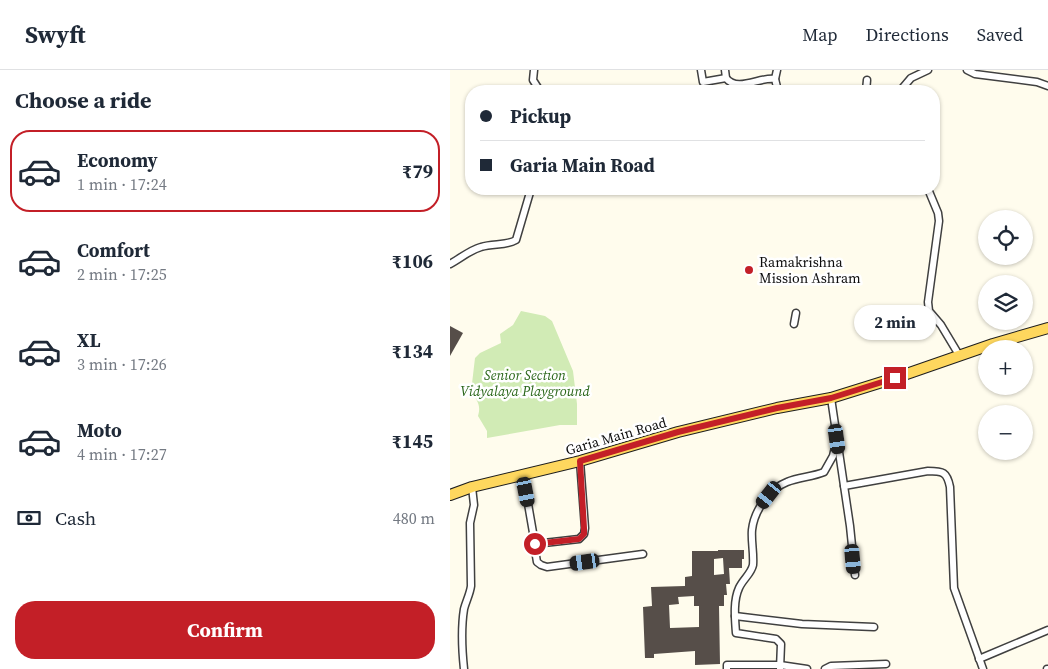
<!DOCTYPE html>
<meta charset="utf-8">
<style>
body{margin:0;font-family:"Source Serif 4",serif;background:#f2f2f3;color:#1f2937;height:100vh;display:flex;flex-direction:column;font-size:19px;white-space:nowrap}
*{box-sizing:border-box;margin:0}
p{font-size:16px;color:#747a83}
.icon{flex:none;width:28px;height:28px;fill:none;stroke:currentColor;stroke-width:2;stroke-linecap:round;stroke-linejoin:round}
.map{position:relative;flex:1;overflow:hidden}
.details{display:flex;flex-direction:column;background:#fff;width:450px}
.details>*{flex:none}
.guide{position:absolute;left:15px;top:15px;width:475px;height:110px;border-radius:20px;box-shadow:0 1px 4px #0004;display:grid;align-content:center;height:110px;padding:0 15px;background:#fff}
.fabs{position:absolute;left:528px;top:140px;display:grid;gap:10px}
.fabs a{display:grid;place-items:center;width:55px;height:55px;border-radius:50%;background:#fff;box-shadow:0 1px 4px #0004;font-size:25px}
.end{position:absolute;width:22px;height:22px;margin:-11px;border:6px solid #c31f27;background:#fff;box-shadow:0 0 0 2px #fff}
.from{border-radius:50%}
.bubble{position:absolute;height:35px;border-radius:18px;background:#fff;box-shadow:0 1px 4px #0004;font-size:16px;font-weight:700;line-height:35px;text-align:center}
.car{position:absolute;width:15px;height:30px;margin:-15px -8px;border-radius:6px;box-shadow:0 0 4px 1px #0007;background:linear-gradient(#222 24%,#8ab4d8 0 40%,#222 0 76%,#8ab4d8 0 86%,#222 0)}
.guide b{display:flex;align-items:center;gap:18px;height:48px;font-size:19px}
.guide b+b{border-top:1px solid #e0e1e3}
.guide i{width:12px;height:12px;background:#1f2937}
ul{padding:0;list-style:none}
li{display:flex;align-items:center;gap:15px;height:82px;margin:0 10px 8px;padding:0 5px;border:2px solid transparent;border-radius:20px}
li div{flex:1}
li b{display:block;font-size:19px}
li em{font-style:normal;font-weight:700}
li.on{border-color:#c31f27}
li>.icon{width:45px;height:45px;stroke-width:1.5}
h2{padding:0 15px;font-size:22px;line-height:60px}
.pay{display:flex;align-items:center;gap:12px;height:55px;padding:0 15px;font-size:19px}
.pay p{margin-inline-start:auto}
.primary-button{display:flex;gap:10px;margin-top:auto;padding:10px 15px}
.primary-button a{flex:1;height:58px;border-radius:20px;background:#c31f27;color:#fff;font-size:20px;font-weight:700;line-height:58px;text-align:center}
header{display:flex;align-items:center;gap:30px;box-sizing:border-box;height:70px;padding:0 25px;background:#fff;border-bottom:1px solid #e0e1e3}
header strong{font-size:24px}
nav{display:flex;gap:28px;margin-inline-start:auto;font-size:18px}
main{display:flex;flex:1;min-height:0}
.map>svg:first-child{display:block}
.green{fill:#d1ebb5}
.building{fill:#564e49;fill-rule:evenodd}
.lines{fill:none;stroke-linecap:round;stroke-linejoin:round}
.minor-casing{stroke:#404040;stroke-width:9}
.primary-casing{stroke:#1e1e1e;stroke-width:12}
.minor{stroke:#fff;stroke-width:6}
.primary{stroke:#fed75e;stroke-width:10}
.route{stroke:#c31f27;stroke-width:6}
.poi-dot{fill:#c31f27;stroke:#fff;stroke-width:2}
.labels{text-anchor:middle;stroke-width:5;stroke-linejoin:round;paint-order:stroke}
.poi-label{font-size:14px;fill:#0d0d0d;stroke:#fff;text-anchor:start}
.park-label{font-size:14px;font-style:italic;fill:#2b671b;stroke:#fff}
.street-label{font-size:14px;fill:#0d0d0d;stroke:#fff}
</style>
<header>
<strong>Swyft</strong>
<nav><a>Map</a><a>Directions</a><a>Saved</a></nav>
</header>
<main>
<section class="details">
<h2>Choose a ride</h2>
<ul>
<li class="on"><svg class="icon" aria-label="car" viewBox="0 0 24 24"><path d="M5 17H2v-5l4-1 3-4h7l3 4 3 1v5h-3M9 17h6M6 11h13"/><circle cx="7" cy="17" r="2"/><circle cx="17" cy="17" r="2"/></svg><div><b>Economy</b><p>1 min · 17:24</p></div><em>₹79</em></li>
<li><svg class="icon" aria-label="car" viewBox="0 0 24 24"><path d="M5 17H2v-5l4-1 3-4h7l3 4 3 1v5h-3M9 17h6M6 11h13"/><circle cx="7" cy="17" r="2"/><circle cx="17" cy="17" r="2"/></svg><div><b>Comfort</b><p>2 min · 17:25</p></div><em>₹106</em></li>
<li><svg class="icon" aria-label="car" viewBox="0 0 24 24"><path d="M5 17H2v-5l4-1 3-4h7l3 4 3 1v5h-3M9 17h6M6 11h13"/><circle cx="7" cy="17" r="2"/><circle cx="17" cy="17" r="2"/></svg><div><b>XL</b><p>3 min · 17:26</p></div><em>₹134</em></li>
<li><svg class="icon" aria-label="car" viewBox="0 0 24 24"><path d="M5 17H2v-5l4-1 3-4h7l3 4 3 1v5h-3M9 17h6M6 11h13"/><circle cx="7" cy="17" r="2"/><circle cx="17" cy="17" r="2"/></svg><div><b>Moto</b><p>4 min · 17:27</p></div><em>₹145</em></li>
</ul>
<div class="pay"><svg class="icon" aria-label="cash" viewBox="0 0 24 24"><path d="M3 7h18v10H3z"/><circle cx="12" cy="12" r="2"/></svg>Cash<p>480 m</p></div>
<div class="primary-button"><a>Confirm</a></div>
</section>
<div class="map">
<svg width="598" height="599" viewBox="0 0 598 599">
<rect width="100%" height="100%" fill="#fffced"/>
<!-- green -->
<path class="green" d="M71,241L95,246L102,251L123,301L127,334V355H110L37,368V361L28,346C31,336 28,331 21,322L25,288L30,283L51,273L50,264L63,255Z"/>
<!-- building -->
<g class="building">
<path d="M0,256L13,263L0,286Z"/>
<path d="M268,480H294V489H292V498H279L280,514H276L277,525H274V536H269L270,594L245,595V581L204,584V588H195L193,537L202,536L201,517L235,516V507L242,506V481H268ZM273,488L274,504L264,505V489ZM244,526V536H249V557L220,558L219,535L229,534L228,527Z"/>
</g>
<g class="lines">
<!-- minor casing -->
<g class="minor-casing">
<g id="minor">
<path d="M84,0L83,10L90,21"/>
<path d="M251,0L253,12L276,8"/>
<path d="M275,0L276,8C287,23 311,6 325,9L328,21"/>
<path d="M517,0L525,4L587,12L598,16"/>
<path d="M325,9L327,0"/>
<path d="M416,21L417,10"/>
<path d="M450,21L461,8L478,0"/>
<path d="M478,119L488,143L489,151L478,232L479,241L491,255L509,285"/>
<path d="M0,194C11,188 20,180 31,177C43,173 56,176 66,170L81,119"/>
<path d="M344,254L346,243"/>
<path d="M381,328L400,456L405,505"/>
<path d="M73,405L85,474L86,486L87,492L91,495L97,497L193,484"/>
<path d="M394,416L478,401C493,401 497,402 500,417L504,518L533,599"/>
<path d="M85,474L129,469L134,464L135,458L130,391"/>
<path d="M285,546L352,554L424,557"/>
<path d="M529,589L598,560"/>
<path d="M14,599C12,580 11,558 14,539C16,531 20,524 21,516L20,453L24,435L22,417"/>
<path d="M277,599V595H330L357,599"/>
<path d="M330,599L331,574L326,569L286,563C285,549 283,531 289,518C293,509 301,504 303,495C304,483 301,471 302,460C304,441 319,419 337,412C349,407 362,407 374,402L383,386L387,369"/>
<path d="M375,599L381,596L436,594"/>
<path d="M597,599H598"/>
</g>
</g>
<!-- primary casing -->
<g class="primary-casing">
<path id="primary" d="M0,425L22,417L130,391L228,362L327,338L381,328L445,308L543,274L598,258"/>
</g>
<!-- minor -->
<use href="#minor" class="minor"/>
<!-- primary -->
<use href="#primary" class="primary"/>
</g>
<g class="lines">
<!-- route -->
<path class="route" d="M85,474L129,469L134,464V458L130,391L228,362L327,338L381,328L445,308"/>
</g>
<!-- markers -->
<circle class="poi-dot" cx="299" cy="200" r="5"/>
<g class="labels">
<!-- poi labels -->
<g class="poi-label">
<text x="309" y="197">Ramakrishna<tspan x="309" dy="16">Mission Ashram</tspan></text>
</g>
<!-- park labels -->
<g class="park-label">
<text x="75" y="310">Senior Section<tspan x="75" dy="16">Vidyalaya Playground</tspan></text>
</g>
<!-- street labels -->
<g class="street-label">
<text transform="translate(166 366) rotate(-16)" y="5">Garia Main Road</text>
</g>
</g>
</svg>
<div class="fabs">
<a><svg class="icon" aria-label="locate" viewBox="0 0 24 24"><circle cx="12" cy="12" r="6"/><path d="M12 2v4M12 18v4M2 12h4M18 12h4"/></svg></a>
<a><svg class="icon" aria-label="layers" viewBox="0 0 24 24"><path d="M12 4l9 5-9 5-9-5zM3 14l9 5 9-5"/></svg></a>
<a>+</a>
<a>−</a>
</div>
<i class="end from" style="left:85px;top:474px"></i>
<i class="end" style="left:445px;top:308px"></i>
<div class="bubble" style="left:404px;top:235px;width:82px">2 min</div>
<i class="car" style="left:387px;top:369px;rotate:172deg"></i>
<i class="car" style="left:76px;top:422px;rotate:169deg"></i>
<i class="car" style="left:319px;top:425px;rotate:218deg"></i>
<i class="car" style="left:403px;top:489px;rotate:175deg"></i>
<i class="car" style="left:135px;top:492px;rotate:262deg"></i>
<div class="guide">
<b><i class="from"></i>Pickup</b>
<b><i></i>Garia Main Road</b>
</div>
</div>
</main>
